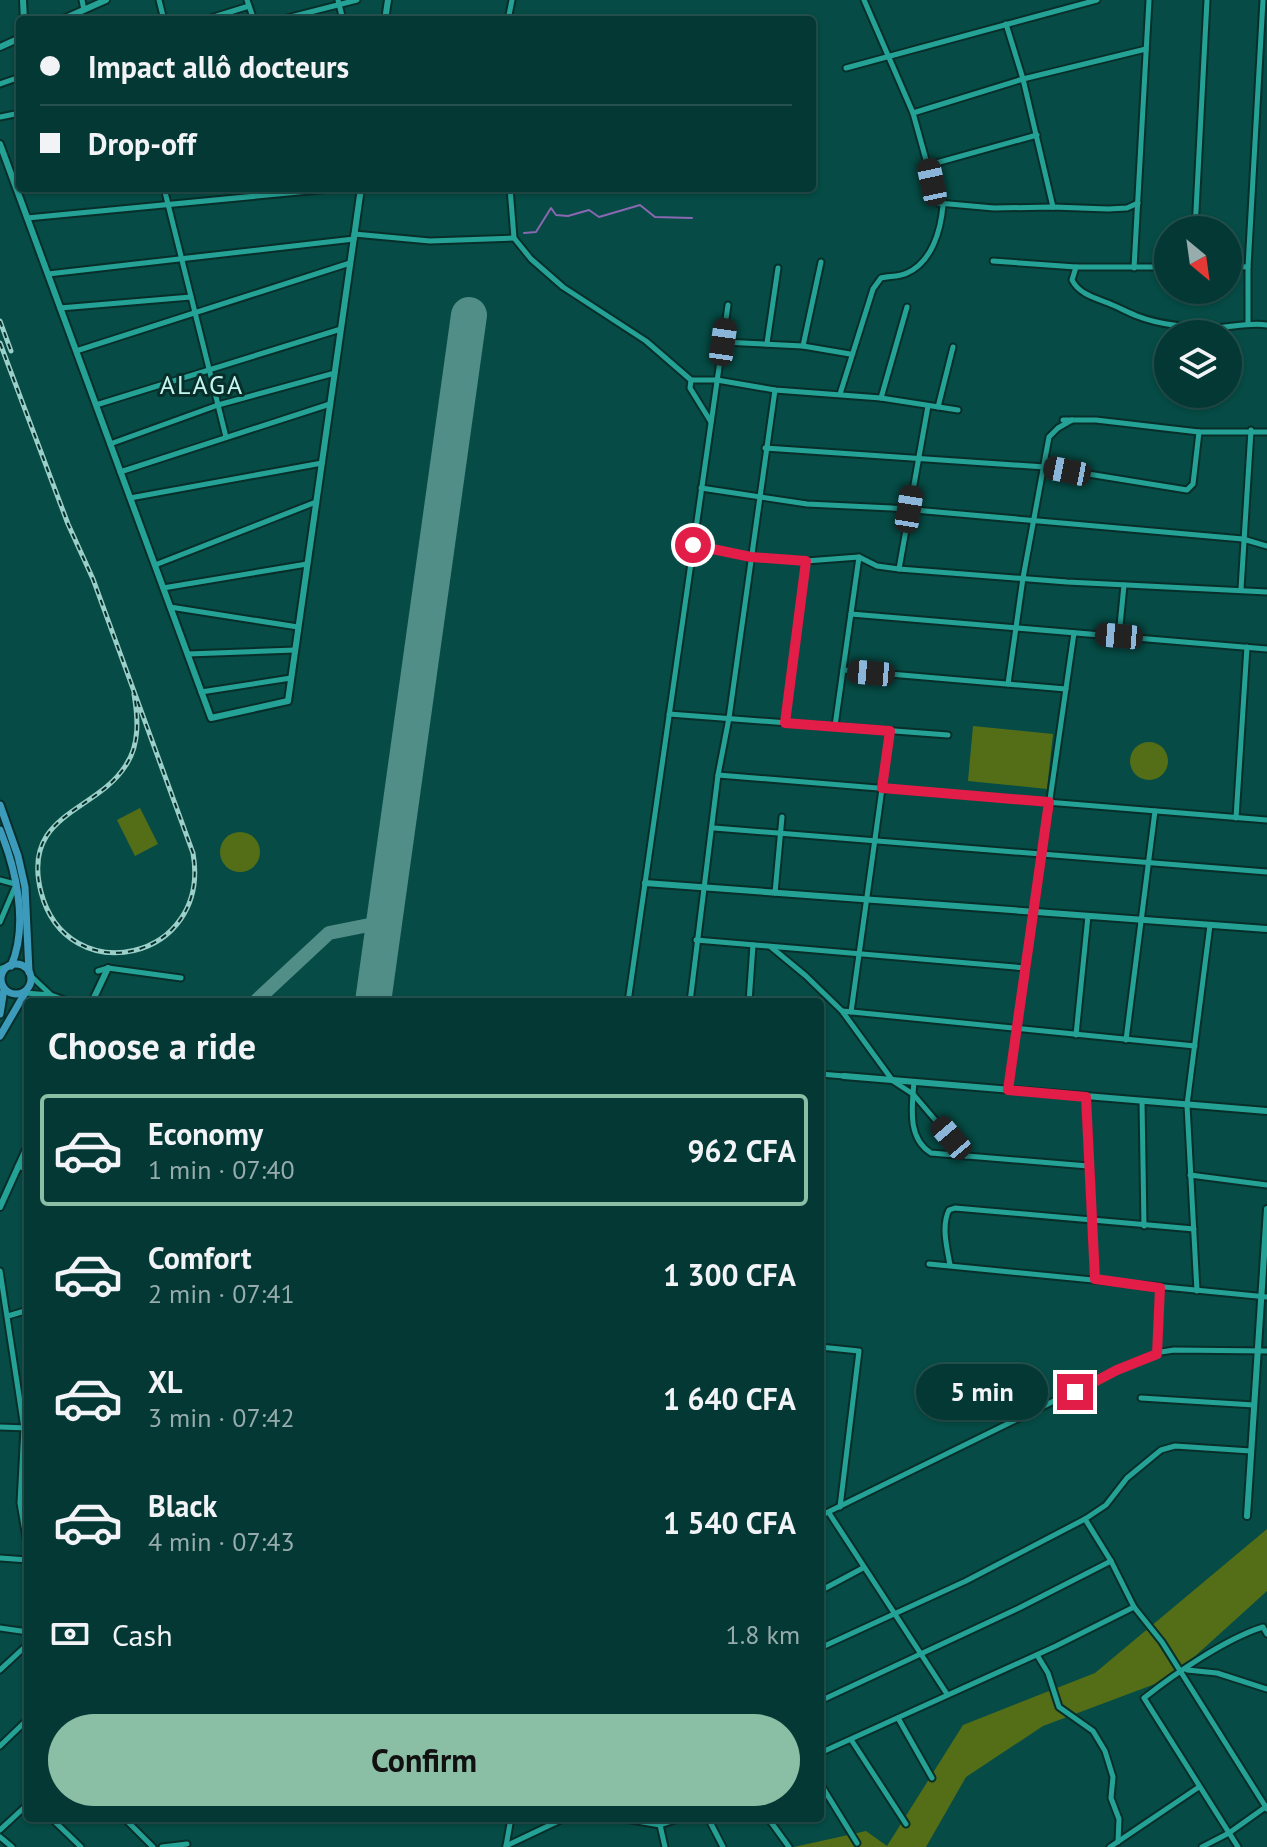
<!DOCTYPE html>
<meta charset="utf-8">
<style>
body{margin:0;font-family:"PT Sans",sans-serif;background:#124340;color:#f1f3f6;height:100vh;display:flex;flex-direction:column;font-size:30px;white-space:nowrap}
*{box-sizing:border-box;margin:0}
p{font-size:26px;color:#97acac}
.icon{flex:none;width:44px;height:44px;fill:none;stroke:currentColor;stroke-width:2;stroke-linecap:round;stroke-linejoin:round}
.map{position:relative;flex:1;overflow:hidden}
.side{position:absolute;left:24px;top:998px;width:800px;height:824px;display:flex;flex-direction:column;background:#043834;border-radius:8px;box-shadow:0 2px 6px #0004,0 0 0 2px #25524f}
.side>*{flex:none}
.top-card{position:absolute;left:16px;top:16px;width:800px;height:176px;border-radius:8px;box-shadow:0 2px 6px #0004,0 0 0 2px #25524f;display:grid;align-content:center;height:176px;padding:0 24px;background:#043834}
.needle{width:52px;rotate:151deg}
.buttons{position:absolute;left:1154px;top:216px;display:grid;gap:16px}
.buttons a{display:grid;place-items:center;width:88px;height:88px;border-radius:50%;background:#043834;box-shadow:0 2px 6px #0004,0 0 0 2px #25524f;font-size:40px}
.end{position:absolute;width:36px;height:36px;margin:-18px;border:10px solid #e11d48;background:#fff;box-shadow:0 0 0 4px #fff}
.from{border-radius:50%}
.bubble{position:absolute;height:56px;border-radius:28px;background:#043834;box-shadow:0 2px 6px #0004,0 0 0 2px #25524f;font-size:26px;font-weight:800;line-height:56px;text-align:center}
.car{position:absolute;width:24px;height:48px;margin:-24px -12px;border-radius:10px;box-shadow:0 0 6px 2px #0007;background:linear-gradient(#222 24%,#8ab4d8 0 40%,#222 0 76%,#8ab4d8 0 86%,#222 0)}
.top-card b{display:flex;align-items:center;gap:28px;height:76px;font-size:30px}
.top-card b+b{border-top:2px solid #25524f}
.top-card i{width:20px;height:20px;background:#f1f3f6}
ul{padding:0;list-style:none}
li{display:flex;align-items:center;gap:24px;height:112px;margin:0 16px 12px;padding:0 8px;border:4px solid transparent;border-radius:8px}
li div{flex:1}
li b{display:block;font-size:30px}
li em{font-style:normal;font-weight:800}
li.on{border-color:#8abfa5}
li>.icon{width:72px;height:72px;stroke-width:1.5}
h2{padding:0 24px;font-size:36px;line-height:96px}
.pay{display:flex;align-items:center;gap:20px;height:88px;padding:0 24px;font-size:30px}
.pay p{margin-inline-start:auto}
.button{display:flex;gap:16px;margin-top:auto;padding:16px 24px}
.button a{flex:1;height:92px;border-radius:48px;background:#8abfa5;color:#111;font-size:32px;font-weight:800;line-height:92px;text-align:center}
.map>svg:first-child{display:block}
.green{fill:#546e17}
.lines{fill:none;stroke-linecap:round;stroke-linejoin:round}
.stream{stroke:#8a67b1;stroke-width:2}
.taxiway{stroke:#508e87;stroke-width:14}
.runway{stroke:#508e87;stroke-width:36}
.minor-casing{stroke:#082e2a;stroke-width:9}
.tertiary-casing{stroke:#082e2a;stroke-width:10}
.primary-casing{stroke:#082e2a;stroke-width:11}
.minor{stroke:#25a296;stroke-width:5}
.tertiary{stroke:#25a296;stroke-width:6}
.primary{stroke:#3c9bbb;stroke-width:7}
.rail-casing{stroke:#9ad0c9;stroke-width:5}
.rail{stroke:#082e2a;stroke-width:2;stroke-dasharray:6;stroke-linecap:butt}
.route{stroke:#e11d48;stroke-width:10}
.labels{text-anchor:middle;stroke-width:6;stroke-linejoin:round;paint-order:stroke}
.neighbourhood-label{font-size:26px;letter-spacing:2px;fill:#c4f6ef;stroke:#082e2a}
</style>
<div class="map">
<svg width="1267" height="1847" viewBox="0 0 1267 1847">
<rect width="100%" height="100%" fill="#064b45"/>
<!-- green -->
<g class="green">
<path d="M973,726L1053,734L1047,789L968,781Z"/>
<circle cx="1149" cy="761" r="19"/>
<path d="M140,808L158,844L135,856L117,820Z"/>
<circle cx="240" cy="852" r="20"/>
<path d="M1267,1529V1591L1171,1678L1043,1726L966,1777L926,1847H794L866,1831L887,1846L963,1725L1095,1673Z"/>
</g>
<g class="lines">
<!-- stream -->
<path class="stream" d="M524,233L536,232L551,208L556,215L568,216L589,210L599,217L640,205L655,217L692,218"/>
<!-- taxiway -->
<path class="taxiway" d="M255,1002L329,933L384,922"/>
<!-- runway -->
<path class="runway" d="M373,1002L469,315"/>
<!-- minor casing -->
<g class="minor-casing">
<g id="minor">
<path d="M82,0L84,10"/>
<path d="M159,0L164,20"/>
<path d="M247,0L254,20"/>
<path d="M338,0L343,20"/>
<path d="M864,0L913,113L938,203L994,208L1053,207L1108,209L1127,208L1138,203"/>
<path d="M204,20L249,6"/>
<path d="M279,20L357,0"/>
<path d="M508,20L512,0"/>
<path d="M1006,24L1023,79L1053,207"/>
<path d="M846,68L1097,0"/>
<path d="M0,84L20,77"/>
<path d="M913,113L1023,79L1146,49"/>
<path d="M0,117L20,113"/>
<path d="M929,165L1037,135"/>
<path d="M164,188L226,437"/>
<path d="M510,188L514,238L531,259L563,287L646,341L691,380L690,388L711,422"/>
<path d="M27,218L341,188"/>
<path d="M1195,230L1207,0"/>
<path d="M354,234L430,241L514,238"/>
<path d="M993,261L1076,267H1168"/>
<path d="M1228,266L1248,267"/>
<path d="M1076,267L1072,280C1079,294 1095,298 1108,303C1118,307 1127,312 1137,316C1160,325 1186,327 1211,328C1230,328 1248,322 1267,325"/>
<path d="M1134,268L1149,0"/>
<path d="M48,274L354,239"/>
<path d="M60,308L191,297"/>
<path d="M1248,324V267L1263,0"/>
<path d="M723,342L803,346L850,354"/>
<path d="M767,343L778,268"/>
<path d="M803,346L821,262"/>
<path d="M76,351L350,263"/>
<path d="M691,380H717L775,390L881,398L958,410"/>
<path d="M840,394L873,289L881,278C889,276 899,277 907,273C932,262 941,230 943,205"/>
<path d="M881,398L907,307"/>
<path d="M96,405L341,329"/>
<path d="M938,407L953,347"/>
<path d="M1063,420H1096L1199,432H1267"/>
<path d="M110,444L218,405L335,373"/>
<path d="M765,448L1045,467L1187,490L1193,484L1199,432"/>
<path d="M120,472L330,404"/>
<path d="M701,488L807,504L892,508L1243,539L1267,546"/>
<path d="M130,498L322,463"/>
<path d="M693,545L751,557L806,561L859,557L877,566L899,569L1067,582L1267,592"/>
<path d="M155,565L316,502"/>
<path d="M899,569L928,406"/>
<path d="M163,588L307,564"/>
<path d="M1241,589L1251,430"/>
<path d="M170,607L298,627"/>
<path d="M851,614L1267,649"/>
<path d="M1119,636L1124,585"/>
<path d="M188,654L295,650"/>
<path d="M843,670L1066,689"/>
<path d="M1008,684L1023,578L1049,437L1058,428L1072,420"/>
<path d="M201,692L291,678"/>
<path d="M669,714L948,735"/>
<path d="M785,723L806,561"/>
<path d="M835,726L859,557"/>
<path d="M718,775L1267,820"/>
<path d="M1236,818L1247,647"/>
<path d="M714,828L1267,872"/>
<path d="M0,880L15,884"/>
<path d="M775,893L782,817"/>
<path d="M0,922L15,887"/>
<path d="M696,940L1026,968"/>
<path d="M771,947L806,976L842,1011L893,1081L913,1094L966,1156"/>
<path d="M98,971L108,968L181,978"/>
<path d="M31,976L51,995L70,1002"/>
<path d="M25,993L50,995"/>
<path d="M628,1002L728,305"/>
<path d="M690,1002L718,775L729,718L775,390"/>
<path d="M749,1002L753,945"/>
<path d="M842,1011L1195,1046"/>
<path d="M851,1012L890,731"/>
<path d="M1076,1035L1088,916"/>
<path d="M1126,1040L1155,811"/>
<path d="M820,1074L844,1076"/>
<path d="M914,1082C912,1107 907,1138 931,1153L1088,1166"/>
<path d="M1008,1090L1074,633"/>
<path d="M1086,1097L1095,1279"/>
<path d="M1142,1101L1144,1226"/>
<path d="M18,1166L28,1170"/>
<path d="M1190,1175L1267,1185"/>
<path d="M929,1264L1267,1297"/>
<path d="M950,1265C947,1248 941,1226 949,1210L955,1208L1194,1229"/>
<path d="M0,1271L24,1428L20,1503L28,1549"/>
<path d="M1197,1291L1187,1105L1210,925"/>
<path d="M8,1316L28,1310"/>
<path d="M820,1347L859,1351L840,1507"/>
<path d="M1157,1354L1160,1288"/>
<path d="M1141,1398L1254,1405"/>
<path d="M0,1427L28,1428"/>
<path d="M829,1513L947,1694"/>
<path d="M820,1516L1117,1370L1161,1352L1174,1350L1267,1351"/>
<path d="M1085,1519L1111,1561L1134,1607L1162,1642L1267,1809"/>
<path d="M0,1558L28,1560"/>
<path d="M820,1591L863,1568"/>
<path d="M0,1628L28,1632"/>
<path d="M820,1648L966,1581L1085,1519L1106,1505L1127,1478L1161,1450L1175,1446L1251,1451"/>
<path d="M1037,1655L1048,1673L1059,1707L1093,1731L1105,1751L1113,1777L1111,1798L1119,1819L1118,1842"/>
<path d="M0,1670L28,1644"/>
<path d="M1187,1670L1217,1673L1267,1689"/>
<path d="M820,1701L1019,1608L1111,1561"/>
<path d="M898,1718L932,1778"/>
<path d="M852,1741L906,1824"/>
<path d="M0,1746L28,1719"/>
<path d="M820,1753L1056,1646L1134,1607"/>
<path d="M820,1783L857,1843"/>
<path d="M51,1818L81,1847"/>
<path d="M124,1818L153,1847"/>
<path d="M620,1818L660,1825L681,1818"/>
<path d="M708,1818L723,1847"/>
<path d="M768,1818L789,1847"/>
<path d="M660,1825L665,1847"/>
<path d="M0,1830L28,1804"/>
<path d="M0,1837L12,1847"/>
<path d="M506,1846L565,1818"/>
<path d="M506,1846L511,1818"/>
<path d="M162,1847L187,1844"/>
<path d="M1110,1847L1199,1787"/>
<path d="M1202,1847L1229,1833L1267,1806"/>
<path d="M1238,1847L1144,1698C1174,1674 1227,1638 1263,1627L1267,1634"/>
</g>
</g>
<!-- tertiary casing -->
<g class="tertiary-casing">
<g id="tertiary">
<path d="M23,0L24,20"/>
<path d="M61,20L106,0"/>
<path d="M385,20L388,0"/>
<path d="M0,47L20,38"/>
<path d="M0,144L211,718L288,701L361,188"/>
<path d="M645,883L1267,929"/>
<path d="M0,969L7,967"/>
<path d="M92,1002L108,968"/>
<path d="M844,1076L1267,1111"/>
<path d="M0,1207L28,1145"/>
<path d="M1247,1516L1267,1209"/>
</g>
</g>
<!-- primary casing -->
<g class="primary-casing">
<g id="primary">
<path d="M0,805L18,856L25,887L29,972"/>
<path d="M0,830C16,869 29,925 11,966"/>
<circle cx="16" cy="979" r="15"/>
<path d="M0,1014L4,989"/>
<path d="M0,1036L25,993"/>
</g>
</g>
<!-- minor -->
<use href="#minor" class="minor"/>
<!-- tertiary -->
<use href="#tertiary" class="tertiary"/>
<!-- primary -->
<use href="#primary" class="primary"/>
<!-- rail casing -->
<g class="rail-casing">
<g id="rail">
<path d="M0,321L11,351"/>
<path d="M0,343L68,524L93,579L193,853C212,961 67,992 41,892C21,813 96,813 126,765C140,744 138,718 134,694"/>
</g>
</g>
<!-- rail -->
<use href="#rail" class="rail"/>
</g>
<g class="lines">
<!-- route -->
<path class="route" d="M693,545L751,557L806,561L785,723L890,731L882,788L1049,802L1008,1090L1086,1097L1095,1279L1160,1288L1157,1354L1117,1370L1075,1392"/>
</g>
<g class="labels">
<!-- neighbourhood labels -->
<g class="neighbourhood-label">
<text x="202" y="394">ALAGA</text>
</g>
</g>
</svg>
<div class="buttons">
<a><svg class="needle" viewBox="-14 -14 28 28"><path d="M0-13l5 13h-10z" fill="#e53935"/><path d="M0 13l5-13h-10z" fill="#97acac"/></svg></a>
<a><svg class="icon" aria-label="layers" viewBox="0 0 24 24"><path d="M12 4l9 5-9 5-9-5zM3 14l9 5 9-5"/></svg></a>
</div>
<i class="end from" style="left:693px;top:545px"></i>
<i class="end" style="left:1075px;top:1392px"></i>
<div class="bubble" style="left:916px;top:1364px;width:132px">5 min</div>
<i class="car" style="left:932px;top:182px;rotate:348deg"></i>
<i class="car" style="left:723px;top:342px;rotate:8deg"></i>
<i class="car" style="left:1067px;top:471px;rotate:281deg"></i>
<i class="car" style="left:909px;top:509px;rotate:9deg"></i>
<i class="car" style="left:1119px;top:636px;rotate:275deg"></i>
<i class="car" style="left:871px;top:673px;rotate:275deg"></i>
<i class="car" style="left:951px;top:1138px;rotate:320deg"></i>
<div class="top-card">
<b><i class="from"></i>Impact allô docteurs</b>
<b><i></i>Drop-off</b>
</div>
<section class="side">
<h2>Choose a ride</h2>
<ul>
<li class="on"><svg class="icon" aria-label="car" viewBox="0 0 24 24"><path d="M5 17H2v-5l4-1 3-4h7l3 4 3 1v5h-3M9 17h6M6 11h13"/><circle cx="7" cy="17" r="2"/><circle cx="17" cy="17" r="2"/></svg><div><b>Economy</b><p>1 min · 07:40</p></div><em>962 CFA</em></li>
<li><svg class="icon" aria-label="car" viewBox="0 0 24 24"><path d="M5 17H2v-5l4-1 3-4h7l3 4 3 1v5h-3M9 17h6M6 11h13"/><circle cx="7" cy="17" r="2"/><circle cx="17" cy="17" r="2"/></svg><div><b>Comfort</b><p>2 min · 07:41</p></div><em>1 300 CFA</em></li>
<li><svg class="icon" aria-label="car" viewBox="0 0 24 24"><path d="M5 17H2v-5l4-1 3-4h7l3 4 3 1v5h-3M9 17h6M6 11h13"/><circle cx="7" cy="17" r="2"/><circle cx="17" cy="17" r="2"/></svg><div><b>XL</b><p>3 min · 07:42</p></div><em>1 640 CFA</em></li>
<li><svg class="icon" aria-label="car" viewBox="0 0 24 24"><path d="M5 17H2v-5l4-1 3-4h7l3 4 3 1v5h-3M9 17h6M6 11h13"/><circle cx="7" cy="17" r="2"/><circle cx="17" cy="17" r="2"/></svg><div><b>Black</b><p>4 min · 07:43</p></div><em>1 540 CFA</em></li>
</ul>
<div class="pay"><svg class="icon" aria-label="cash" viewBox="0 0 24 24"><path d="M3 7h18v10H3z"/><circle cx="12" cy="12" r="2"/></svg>Cash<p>1.8 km</p></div>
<div class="button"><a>Confirm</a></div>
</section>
</div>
